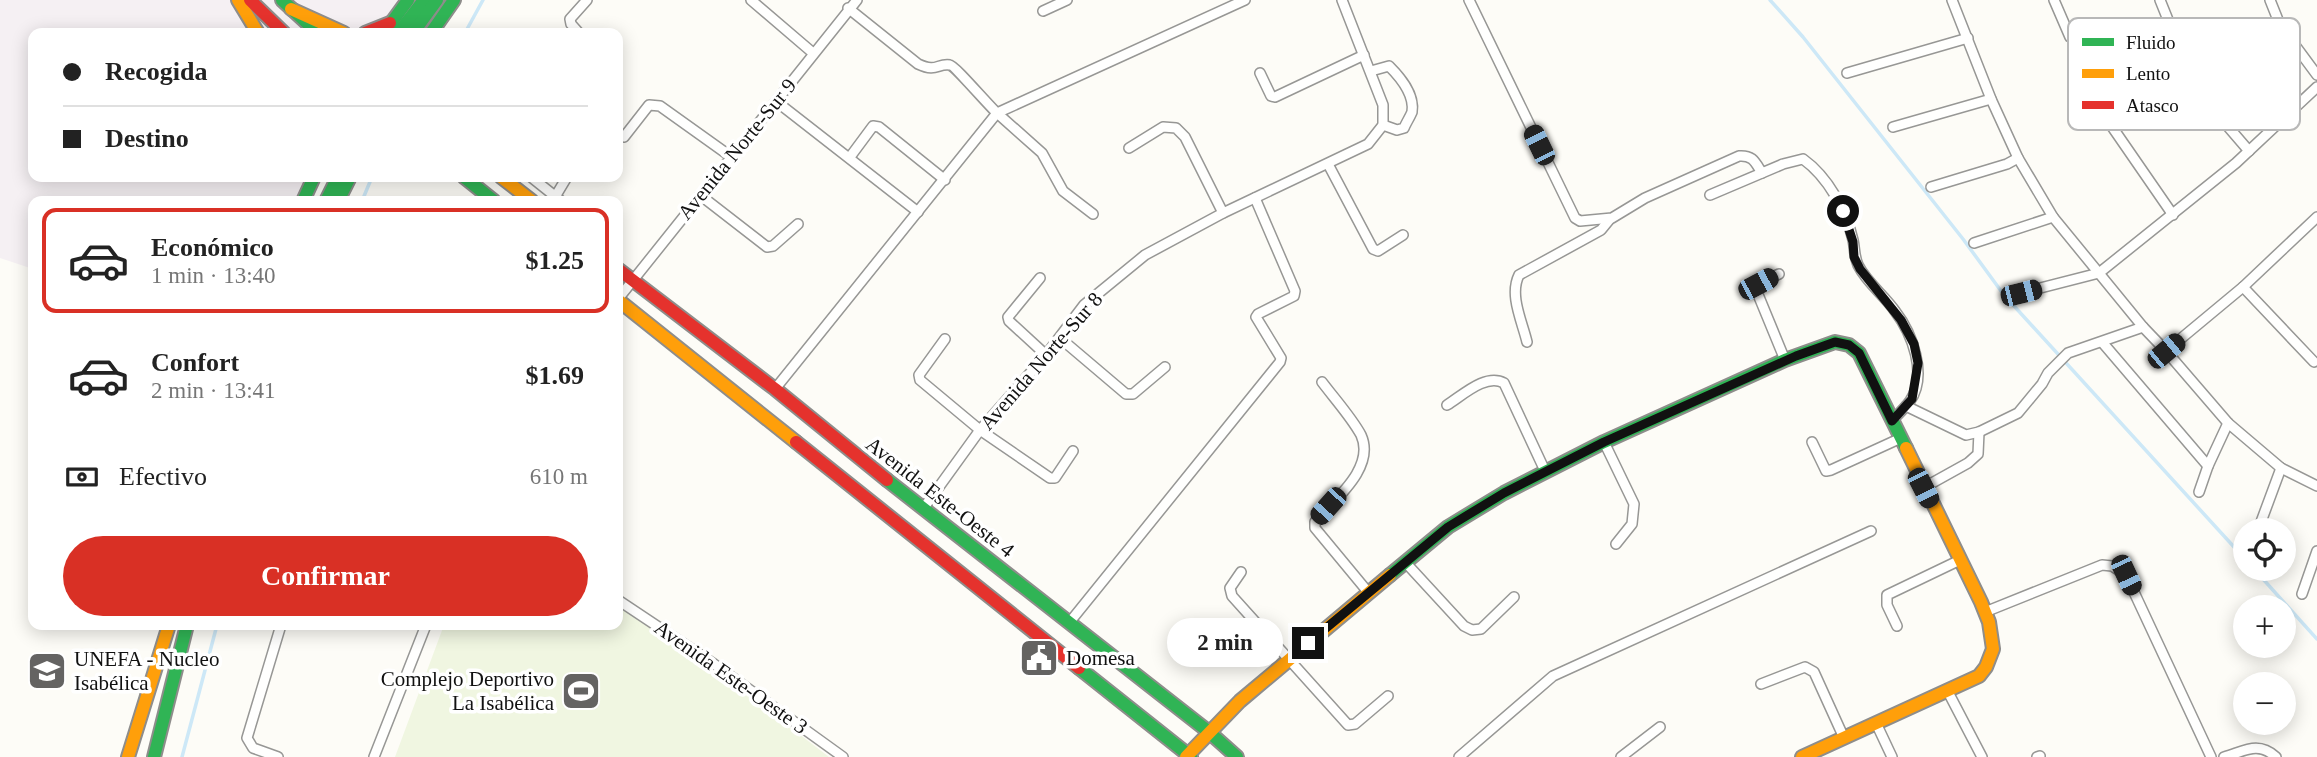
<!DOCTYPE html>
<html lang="es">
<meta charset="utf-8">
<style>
body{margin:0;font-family:"Times New Roman",serif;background:#f2f2f2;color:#222;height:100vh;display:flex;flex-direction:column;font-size:26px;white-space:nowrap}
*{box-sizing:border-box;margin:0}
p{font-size:23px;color:#767676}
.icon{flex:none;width:38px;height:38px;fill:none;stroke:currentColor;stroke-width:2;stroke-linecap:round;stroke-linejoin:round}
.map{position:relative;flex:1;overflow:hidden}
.sheet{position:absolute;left:28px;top:196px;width:595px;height:434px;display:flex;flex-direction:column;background:#fff;border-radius:14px;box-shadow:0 4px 18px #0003}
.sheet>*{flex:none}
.guide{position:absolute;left:28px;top:28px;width:595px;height:154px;border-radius:14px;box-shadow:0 4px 18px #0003;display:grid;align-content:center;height:154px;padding:0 35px;background:#fff}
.fabs{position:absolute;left:2233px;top:518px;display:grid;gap:14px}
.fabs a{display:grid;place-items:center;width:63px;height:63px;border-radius:50%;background:#fff;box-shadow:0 4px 18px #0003;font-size:35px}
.end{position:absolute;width:32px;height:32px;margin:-16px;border:9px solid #111;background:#fff;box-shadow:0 0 0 4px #fff}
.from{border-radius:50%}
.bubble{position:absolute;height:49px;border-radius:24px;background:#fff;box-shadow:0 4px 18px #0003;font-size:23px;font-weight:800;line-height:49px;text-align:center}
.car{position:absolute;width:21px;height:42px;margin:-21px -10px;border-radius:9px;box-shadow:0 0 5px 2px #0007;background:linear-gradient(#222 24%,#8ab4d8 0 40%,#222 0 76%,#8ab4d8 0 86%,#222 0)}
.guide b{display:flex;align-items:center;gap:24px;height:66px;font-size:26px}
.guide b+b{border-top:2px solid #e0e0e0}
.guide i{width:18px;height:18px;background:#222}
ul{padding:12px 0 0;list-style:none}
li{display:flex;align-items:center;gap:21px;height:105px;margin:0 14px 10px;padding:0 21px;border:4px solid transparent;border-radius:14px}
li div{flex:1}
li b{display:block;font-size:26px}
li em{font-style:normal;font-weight:800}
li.on{border-color:#d93025}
li>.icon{width:63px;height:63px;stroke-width:1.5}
.pay{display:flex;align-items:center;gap:18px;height:77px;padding:0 35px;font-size:26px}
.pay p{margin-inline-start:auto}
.cta{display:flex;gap:14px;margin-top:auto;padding:14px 35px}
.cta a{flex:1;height:80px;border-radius:42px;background:#d93025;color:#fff;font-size:28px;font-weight:800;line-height:80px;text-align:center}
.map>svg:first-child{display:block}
.industrial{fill:#f5f0f3}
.pitch{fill:#f0f6e1}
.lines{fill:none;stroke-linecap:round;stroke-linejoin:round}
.stream{stroke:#cde8f7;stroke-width:3.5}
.street-casing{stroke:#979795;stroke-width:12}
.fast-casing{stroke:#8e8d8b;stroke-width:16}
.slow-casing{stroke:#8e8d8b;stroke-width:16}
.jam-casing{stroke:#8e8d8b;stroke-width:16}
.street{stroke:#fffffe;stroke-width:9}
.fast{stroke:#30b455;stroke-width:12}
.slow{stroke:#ff9f0a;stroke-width:12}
.jam{stroke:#e5322d;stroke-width:12}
.route{stroke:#111;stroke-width:9}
.labels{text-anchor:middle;stroke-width:7;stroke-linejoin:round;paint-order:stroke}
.street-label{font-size:21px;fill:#111;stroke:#fff}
.poi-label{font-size:21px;fill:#111;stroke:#fff;text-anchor:start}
.key{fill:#fff;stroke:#b8b8b8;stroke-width:2}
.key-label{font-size:19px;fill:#111}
</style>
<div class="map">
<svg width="2317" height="757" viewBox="0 0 2317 757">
<rect width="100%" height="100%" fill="#fdfcf7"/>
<!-- industrial -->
<path class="industrial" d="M0,0H413L384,33H33V177H307L295,201H33V269L0,258Z"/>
<!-- pitch -->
<path class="pitch" d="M618,595L829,757H395L444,625H618Z"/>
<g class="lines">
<!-- stream -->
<g class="stream">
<path d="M1770,0L1803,37L1963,239L2004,295L2245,559"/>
<path d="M466,31L483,0"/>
<path d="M362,201L372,177"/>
<path d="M2254,569L2317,639"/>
<path d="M182,757L217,625"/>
</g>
<!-- street casing -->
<g class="street-casing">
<g id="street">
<path d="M751,0L813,53"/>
<path d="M1469,0L1575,218L1580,221L1612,218L1645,198L1739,156C1753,155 1755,162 1762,173"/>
<path d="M1952,0L1991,99L2018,158L2053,217L2143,327L2166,351L2228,423L2281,468L2317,486"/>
<path d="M2054,0L2070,37"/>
<path d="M2160,0L2185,62L2212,108L2249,151"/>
<path d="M2270,0L2280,25L2317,75"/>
<path d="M1043,11L1067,0"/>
<path d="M579,33L571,24L570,19L587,0"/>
<path d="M1371,71L1389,66C1400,77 1415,94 1412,112C1410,117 1406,123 1404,128L1397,130L1383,125"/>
<path d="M1260,73L1271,96L1275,97L1364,55"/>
<path d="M1847,73L1968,38"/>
<path d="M777,102L918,212"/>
<path d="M2106,118L2173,215"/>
<path d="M1893,127L1991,99"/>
<path d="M624,137L649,105L660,106L730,156"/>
<path d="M1129,148L1163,127L1176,128L1185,137L1223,213"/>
<path d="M850,157L873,126L879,127L945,180"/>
<path d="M1328,164L1373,249L1378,251L1403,235"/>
<path d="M531,177L561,201"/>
<path d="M1931,187L2007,164L2018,158"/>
<path d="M700,195L767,247L773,246L798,224"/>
<path d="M1710,195L1783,164L1803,159C1828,177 1846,210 1853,240C1855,249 1854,256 1858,265C1867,283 1884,295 1895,311C1912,333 1928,375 1910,401C1905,408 1898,414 1892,421"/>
<path d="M555,197L567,177"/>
<path d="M1093,214L1063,191L1042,153L997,113L1245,0"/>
<path d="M1974,243L2053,217"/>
<path d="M1779,274L1758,284L1757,292L1785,360"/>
<path d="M1040,278L1008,317L1009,321L1046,355"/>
<path d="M2243,287L2314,362"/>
<path d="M2021,293L2099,273L2236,163L2317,87"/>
<path d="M618,299L857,0"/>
<path d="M1060,338L1126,394H1133L1165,367"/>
<path d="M945,339L919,375L920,380L980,430L1050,478H1055L1073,451"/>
<path d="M1527,342C1522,321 1509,295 1519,275L1601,230L1610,219"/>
<path d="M2102,342L2208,466"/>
<path d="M2166,351L2243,287L2317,217"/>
<path d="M1322,382C1334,398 1352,418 1361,435C1376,468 1334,500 1315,522V528L1368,592"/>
<path d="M775,389L997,113C990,107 954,65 950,65C937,63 937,73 918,64L848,8"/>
<path d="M1447,405C1463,395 1486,373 1504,383L1546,473"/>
<path d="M1906,406L1966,435L1979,432L2018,413L2042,384L2048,373L2068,353L2143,327"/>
<path d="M1604,442L1634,504L1632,524L1616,544"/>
<path d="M1812,442L1826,471L1831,470L1901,438"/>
<path d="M1923,488L1968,463L1978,454L1979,432"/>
<path d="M2199,492L2208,466L2228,423"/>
<path d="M923,509L980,430L1046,355L1084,305L1145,255L1223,213L1368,144L1383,125V105L1342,0"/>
<path d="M2258,530L2281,468"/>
<path d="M1406,563L1464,626L1472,630L1481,629L1514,597"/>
<path d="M1241,572L1230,588L1232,596L1348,725L1355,724L1388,696"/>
<path d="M2302,594L2317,551"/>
<path d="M618,600L714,664L843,757"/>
<path d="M1985,612L2102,565L2112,566L2126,575L2211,757"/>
<path d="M1069,623L1280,362L1281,358L1256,317L1258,314L1294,296L1295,291L1255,198"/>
<path d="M1897,626L1887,605V595L1960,560"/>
<path d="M1761,684L1805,667L1814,672L1844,738"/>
<path d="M1947,690L1982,757"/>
<path d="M1876,723L1892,757"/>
<path d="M278,757L253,748L247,738L281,625"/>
<path d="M374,757L426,625"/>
<path d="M1459,757L1553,676L1871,531"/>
<path d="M1621,757L1660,727"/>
<path d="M2037,757L2040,756"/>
<path d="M2224,757C2245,751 2258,741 2276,757"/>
</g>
</g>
<!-- fast casing -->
<g class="fast-casing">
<g id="fast">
<path d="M282,0L318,33"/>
<path d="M384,33L408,0"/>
<path d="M398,33L424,0"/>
<path d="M413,33L437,0"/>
<path d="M431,33L454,0"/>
<path d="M464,177L494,201"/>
<path d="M303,201L314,177"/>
<path d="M326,201L338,177"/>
<path d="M338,201L350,177"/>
<path d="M887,480L1209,732L1237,757"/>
<path d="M1390,575L1448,527L1504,493L1604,442L1785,360L1835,342L1849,345L1859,353L1906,448"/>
<path d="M1079,668L1191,757"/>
<path d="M154,757L187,625"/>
</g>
</g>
<!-- slow casing -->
<g class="slow-casing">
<g id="slow">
<path d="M238,0L258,33"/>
<path d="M291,9L344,33"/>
<path d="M501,177L532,201"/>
<path d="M618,300L796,442"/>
<path d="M128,757L169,625"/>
<path d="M1186,757L1240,701L1390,575"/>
<path d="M1802,757L1979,676L1986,667L1993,649L1989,622L1981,602L1906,448"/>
</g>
</g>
<!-- jam casing -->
<g class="jam-casing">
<g id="jam">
<path d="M250,0L284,33"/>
<path d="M365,33L390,23"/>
<path d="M618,269L775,389L887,480"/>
<path d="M796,442L1079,668"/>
</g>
</g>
<!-- street -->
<use href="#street" class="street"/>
<!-- fast -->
<use href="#fast" class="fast"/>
<!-- slow -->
<use href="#slow" class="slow"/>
<!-- jam -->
<use href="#jam" class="jam"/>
</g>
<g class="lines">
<!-- route -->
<path class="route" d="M1308,643L1448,527L1504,493L1604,442L1796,356L1835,342L1849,345L1859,353L1892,421L1912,399L1918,363L1914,344L1901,320L1860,269L1854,257L1853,242L1843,211"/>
</g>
<!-- icons -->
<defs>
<g id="civic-square" transform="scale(2.0125)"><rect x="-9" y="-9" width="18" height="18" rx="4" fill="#646362" stroke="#fff"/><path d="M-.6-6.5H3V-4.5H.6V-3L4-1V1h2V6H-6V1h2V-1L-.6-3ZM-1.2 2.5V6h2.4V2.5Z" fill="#fff"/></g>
<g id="university-square" transform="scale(2.0125)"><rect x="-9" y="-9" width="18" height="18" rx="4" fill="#646362" stroke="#fff"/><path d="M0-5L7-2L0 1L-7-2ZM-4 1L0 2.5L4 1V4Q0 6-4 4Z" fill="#fff"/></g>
<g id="stadium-square" transform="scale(2.0125)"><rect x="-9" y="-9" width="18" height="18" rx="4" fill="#646362" stroke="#fff"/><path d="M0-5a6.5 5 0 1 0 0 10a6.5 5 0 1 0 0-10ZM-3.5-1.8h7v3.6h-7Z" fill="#fff"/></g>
</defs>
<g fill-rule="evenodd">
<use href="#civic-square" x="1039" y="658"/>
<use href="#university-square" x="47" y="671"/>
<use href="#stadium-square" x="581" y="691"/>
</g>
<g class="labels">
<!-- street labels -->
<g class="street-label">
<text transform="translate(737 149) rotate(-51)" y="7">Avenida Norte-Sur 9</text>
<text transform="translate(1041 361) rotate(-49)" y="7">Avenida Norte-Sur 8</text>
<text transform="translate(940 497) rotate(38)" y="7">Avenida Este-Oeste 4</text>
<text transform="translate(731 677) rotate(35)" y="7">Avenida Este-Oeste 3</text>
</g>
<!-- poi labels -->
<g class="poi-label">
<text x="1066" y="665">Domesa</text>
<text x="74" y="666">UNEFA - Nucleo<tspan x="74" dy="24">Isabélica</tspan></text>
<text x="554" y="686" text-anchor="end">Complejo Deportivo<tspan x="554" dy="24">La Isabélica</tspan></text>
</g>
</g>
<!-- legend -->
<rect x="2068" y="18" width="232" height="112" rx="10" class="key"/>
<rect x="2082" y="38" width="32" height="8" fill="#30b455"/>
<rect x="2082" y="69" width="32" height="9" fill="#ff9f0a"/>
<rect x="2082" y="101" width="32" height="8" fill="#e5322d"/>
<g class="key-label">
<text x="2126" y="49">Fluido</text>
<text x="2126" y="80">Lento</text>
<text x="2126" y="112">Atasco</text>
</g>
</svg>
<div class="fabs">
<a><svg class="icon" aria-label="locate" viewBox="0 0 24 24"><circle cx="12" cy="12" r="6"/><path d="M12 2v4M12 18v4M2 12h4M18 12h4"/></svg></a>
<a>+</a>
<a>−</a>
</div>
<i class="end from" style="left:1843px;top:211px"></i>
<i class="end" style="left:1308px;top:643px"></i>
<div class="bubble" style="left:1167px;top:618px;width:116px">2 min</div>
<i class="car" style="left:1539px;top:145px;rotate:334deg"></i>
<i class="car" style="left:1758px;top:284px;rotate:62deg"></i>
<i class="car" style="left:2021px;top:293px;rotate:76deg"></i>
<i class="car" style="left:2166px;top:351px;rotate:50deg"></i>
<i class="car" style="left:1923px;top:488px;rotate:153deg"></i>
<i class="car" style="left:1328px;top:506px;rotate:222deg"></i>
<i class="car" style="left:2126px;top:575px;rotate:155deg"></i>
<div class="guide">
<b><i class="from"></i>Recogida</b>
<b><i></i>Destino</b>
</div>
<section class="sheet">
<ul>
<li class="on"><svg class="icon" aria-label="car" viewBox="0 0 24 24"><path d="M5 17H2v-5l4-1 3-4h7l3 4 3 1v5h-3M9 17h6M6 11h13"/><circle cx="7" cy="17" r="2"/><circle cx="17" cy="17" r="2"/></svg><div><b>Económico</b><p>1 min · 13:40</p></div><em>$1.25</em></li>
<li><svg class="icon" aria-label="car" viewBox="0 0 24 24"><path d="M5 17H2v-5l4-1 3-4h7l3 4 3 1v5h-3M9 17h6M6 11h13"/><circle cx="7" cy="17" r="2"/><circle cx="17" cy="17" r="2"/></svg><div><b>Confort</b><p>2 min · 13:41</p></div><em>$1.69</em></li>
</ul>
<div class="pay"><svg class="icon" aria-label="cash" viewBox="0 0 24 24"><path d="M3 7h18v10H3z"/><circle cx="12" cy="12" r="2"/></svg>Efectivo<p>610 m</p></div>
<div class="cta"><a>Confirmar</a></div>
</section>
</div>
